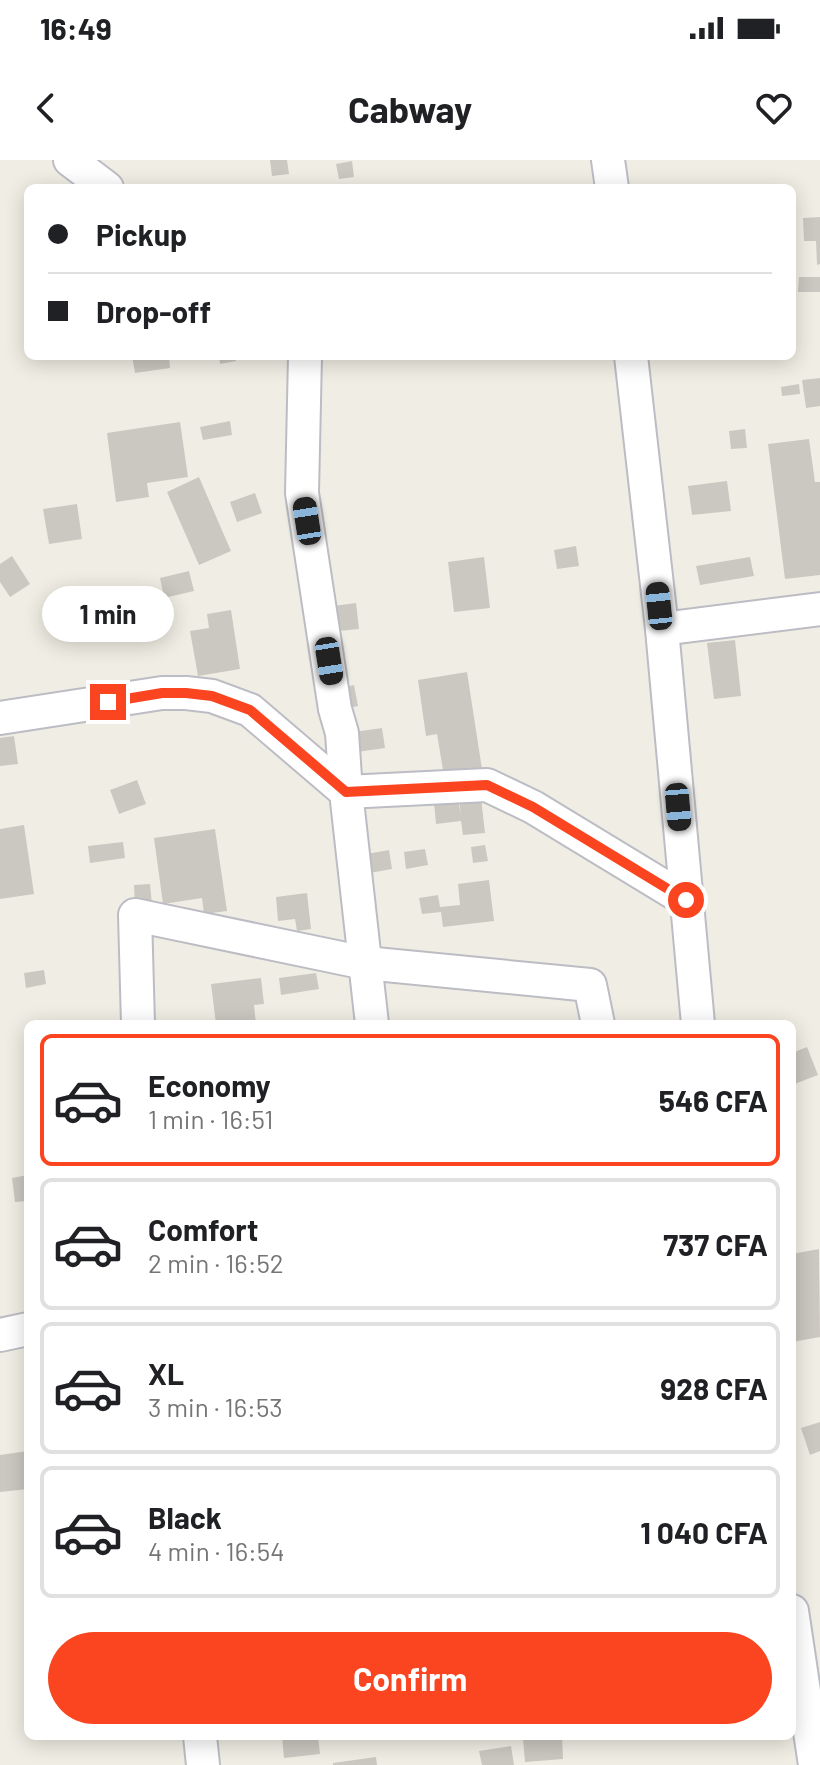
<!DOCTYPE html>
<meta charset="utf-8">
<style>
body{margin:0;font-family:Barlow,sans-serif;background:#f6f6f6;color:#202124;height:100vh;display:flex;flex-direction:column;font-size:30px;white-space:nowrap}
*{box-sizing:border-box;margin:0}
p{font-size:26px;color:#757577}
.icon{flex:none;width:44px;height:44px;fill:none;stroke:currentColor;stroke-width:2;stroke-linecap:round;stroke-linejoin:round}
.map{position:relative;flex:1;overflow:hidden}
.side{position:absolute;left:24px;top:860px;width:772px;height:720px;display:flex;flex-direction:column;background:#fff;border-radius:12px;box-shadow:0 4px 20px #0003}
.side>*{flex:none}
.banner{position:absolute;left:24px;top:24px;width:772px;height:176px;border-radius:12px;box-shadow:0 4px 20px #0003;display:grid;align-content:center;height:176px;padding:0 24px;background:#fff}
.end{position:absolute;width:36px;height:36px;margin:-18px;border:10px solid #fa4520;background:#fff;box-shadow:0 0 0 4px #fff}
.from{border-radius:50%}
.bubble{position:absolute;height:56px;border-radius:28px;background:#fff;box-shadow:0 4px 20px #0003;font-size:26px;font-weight:700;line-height:56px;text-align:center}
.car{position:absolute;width:24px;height:48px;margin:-24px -12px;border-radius:10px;box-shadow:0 0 6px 2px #0007;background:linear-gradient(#222 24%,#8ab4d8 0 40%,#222 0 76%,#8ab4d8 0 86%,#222 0)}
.banner b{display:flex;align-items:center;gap:28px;height:76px;font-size:30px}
.banner b+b{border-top:2px solid #e0e0e0}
.banner i{width:20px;height:20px;background:#202124}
ul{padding:14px 0 0;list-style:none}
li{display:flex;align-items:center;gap:24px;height:132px;margin:0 16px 12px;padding:0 8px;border:4px solid #e0e0e0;border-radius:12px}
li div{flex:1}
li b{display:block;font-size:30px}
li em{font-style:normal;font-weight:700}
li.active{border-color:#fa4520}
li>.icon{width:72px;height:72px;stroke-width:1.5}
.button{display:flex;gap:16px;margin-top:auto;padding:16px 24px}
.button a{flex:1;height:92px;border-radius:48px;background:#fa4520;color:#fff;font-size:32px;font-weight:700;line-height:92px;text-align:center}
.status{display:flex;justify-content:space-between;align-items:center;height:56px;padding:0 40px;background:#fff;direction:ltr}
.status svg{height:22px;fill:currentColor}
header{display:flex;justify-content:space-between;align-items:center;height:104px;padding:0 24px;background:#fff;font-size:36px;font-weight:700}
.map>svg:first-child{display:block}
.building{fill:#cbc8c1}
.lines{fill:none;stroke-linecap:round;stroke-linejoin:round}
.minor-casing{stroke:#bcbdc4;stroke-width:36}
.minor{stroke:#fff;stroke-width:32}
.route{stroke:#fa4520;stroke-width:10}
</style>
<div class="status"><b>16:49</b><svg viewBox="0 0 49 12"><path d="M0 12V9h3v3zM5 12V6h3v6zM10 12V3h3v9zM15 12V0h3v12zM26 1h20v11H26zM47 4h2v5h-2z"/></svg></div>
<header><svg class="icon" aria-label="back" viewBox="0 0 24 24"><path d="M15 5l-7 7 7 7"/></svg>Cabway<svg class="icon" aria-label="heart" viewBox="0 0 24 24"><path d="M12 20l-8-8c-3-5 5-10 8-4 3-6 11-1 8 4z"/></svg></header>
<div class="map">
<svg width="820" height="1605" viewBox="0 0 820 1605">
<rect width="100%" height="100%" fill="#f0eee4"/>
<!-- building -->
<g class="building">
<path d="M270,0H287L289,14L272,16Z"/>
<path d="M352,1L354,17L339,19L336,4Z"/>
<path d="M820,57V104L817,105L816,81H804L803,58Z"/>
<path d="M799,117H820V132H798Z"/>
<path d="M132,196H169L170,208L135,213Z"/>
<path d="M219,196H235L236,201L220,204Z"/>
<path d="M820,218V246L806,248L802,220Z"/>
<path d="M799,224L800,234L782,236L781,227Z"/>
<path d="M230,261L232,275L203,280L200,267Z"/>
<path d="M180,262L188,317L147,323L149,337L116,342L107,273Z"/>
<path d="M745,269L747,288L731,289L729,271Z"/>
<path d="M809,279L815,322H820V415L785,419L768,284Z"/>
<path d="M199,317L231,391L199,405L167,332Z"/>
<path d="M727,321L731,351L692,355L688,326Z"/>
<path d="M255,333L262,353L237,362L230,342Z"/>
<path d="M77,344L82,379L49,384L43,349Z"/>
<path d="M576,386L579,406L557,409L554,390Z"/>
<path d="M12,396L30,424L10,437L0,422V404Z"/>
<path d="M484,397L490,448L454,452L448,402Z"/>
<path d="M750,397L754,416L700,425L696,406Z"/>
<path d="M189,411L194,431L164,438L160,418Z"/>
<path d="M356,443L359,469L329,472L326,447Z"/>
<path d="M231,450L240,509L198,516L190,471L209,468L207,454Z"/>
<path d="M735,480L741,536L714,539L707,483Z"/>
<path d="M467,512L482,609L444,616L437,574L426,576L418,520Z"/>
<path d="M354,525L358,546L344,549L340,528Z"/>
<path d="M382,568L385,588L350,593L347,573Z"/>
<path d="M14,576L18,604L0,606V578Z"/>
<path d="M137,620L146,644L119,654L110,630Z"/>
<path d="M481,638L485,673L463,675L461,661L436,664L434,643L458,640L461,655L459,640Z"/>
<path d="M24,665L34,734L0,739V669Z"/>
<path d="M215,669L227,751L204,754L202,738L163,744L154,678Z"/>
<path d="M123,682L125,698L90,703L88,686Z"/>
<path d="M485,685L488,701L473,703L471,687Z"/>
<path d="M425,689L428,705L406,709L404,692Z"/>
<path d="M389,690L392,709L364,714L361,695Z"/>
<path d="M489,720L494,761L443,767L441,752L422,754L419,738L438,735L440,747L460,745L458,724Z"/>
<path d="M150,724L152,745L135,746L134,725Z"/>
<path d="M307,733L311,769L297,771L295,759L278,761L276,737Z"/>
<path d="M44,810L46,824L26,828L24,813Z"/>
<path d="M316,813L319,829L281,835L279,818Z"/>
<path d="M261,818L264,844L254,845L256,864H216L211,824Z"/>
<path d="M807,887L818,915L792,925V893Z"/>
<path d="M28,1015V1041L15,1042L12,1018Z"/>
<path d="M819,1089L820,1177L792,1182V1094Z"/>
<path d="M820,1262V1291L810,1295L801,1268Z"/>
<path d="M28,1291V1329L0,1332V1295Z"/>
<path d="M282,1576H318L320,1594L284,1598Z"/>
<path d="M562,1576L563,1599L525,1602L523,1579Z"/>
<path d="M511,1586L514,1605H482L479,1591Z"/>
<path d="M376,1597L377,1605H333V1603Z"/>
</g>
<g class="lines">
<!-- minor casing -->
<g class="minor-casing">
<g id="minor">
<path d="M70,0L107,28"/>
<path d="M608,0L612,28"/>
<path d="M305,196L302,333L335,549L342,573L346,632L372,864"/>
<path d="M631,196L662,469L698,864"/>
<path d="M662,469L820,449"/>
<path d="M0,558L162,533H186L212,536L250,550L346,632L487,625L533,647L686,740"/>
<path d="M138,864L135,755L365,803L590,825L598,864"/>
<path d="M0,1175L28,1169"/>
<path d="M792,1451L815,1605"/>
<path d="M200,1576L203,1605"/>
</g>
</g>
<!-- minor -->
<use href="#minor" class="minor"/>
</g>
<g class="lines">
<!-- route -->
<path class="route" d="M108,542L162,533H186L212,536L250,550L346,632L487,625L533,647L686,740"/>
</g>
</svg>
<i class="end from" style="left:686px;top:740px"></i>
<i class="end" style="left:108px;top:542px"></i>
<div class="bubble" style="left:42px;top:426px;width:132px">1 min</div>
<i class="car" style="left:307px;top:361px;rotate:351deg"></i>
<i class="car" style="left:659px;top:446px;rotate:354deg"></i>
<i class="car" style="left:329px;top:501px;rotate:171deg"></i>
<i class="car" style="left:678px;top:647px;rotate:175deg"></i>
<div class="banner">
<b><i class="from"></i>Pickup</b>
<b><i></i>Drop-off</b>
</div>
<section class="side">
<ul>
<li class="active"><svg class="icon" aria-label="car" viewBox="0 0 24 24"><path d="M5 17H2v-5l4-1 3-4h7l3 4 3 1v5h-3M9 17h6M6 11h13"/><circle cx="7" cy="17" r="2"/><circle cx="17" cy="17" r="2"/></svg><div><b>Economy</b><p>1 min · 16:51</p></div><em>546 CFA</em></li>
<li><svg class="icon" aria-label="car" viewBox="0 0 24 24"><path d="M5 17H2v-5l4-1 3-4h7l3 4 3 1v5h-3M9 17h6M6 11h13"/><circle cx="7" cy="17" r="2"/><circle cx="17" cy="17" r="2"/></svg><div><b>Comfort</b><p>2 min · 16:52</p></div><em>737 CFA</em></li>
<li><svg class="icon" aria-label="car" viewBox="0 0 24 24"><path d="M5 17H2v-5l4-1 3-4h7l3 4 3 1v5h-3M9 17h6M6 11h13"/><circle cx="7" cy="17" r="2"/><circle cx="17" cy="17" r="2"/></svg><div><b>XL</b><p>3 min · 16:53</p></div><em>928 CFA</em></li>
<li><svg class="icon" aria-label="car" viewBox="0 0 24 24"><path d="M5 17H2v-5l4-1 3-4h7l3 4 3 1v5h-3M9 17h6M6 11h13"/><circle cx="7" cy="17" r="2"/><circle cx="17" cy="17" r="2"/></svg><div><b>Black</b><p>4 min · 16:54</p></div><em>1 040 CFA</em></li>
</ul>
<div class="button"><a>Confirm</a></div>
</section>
</div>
